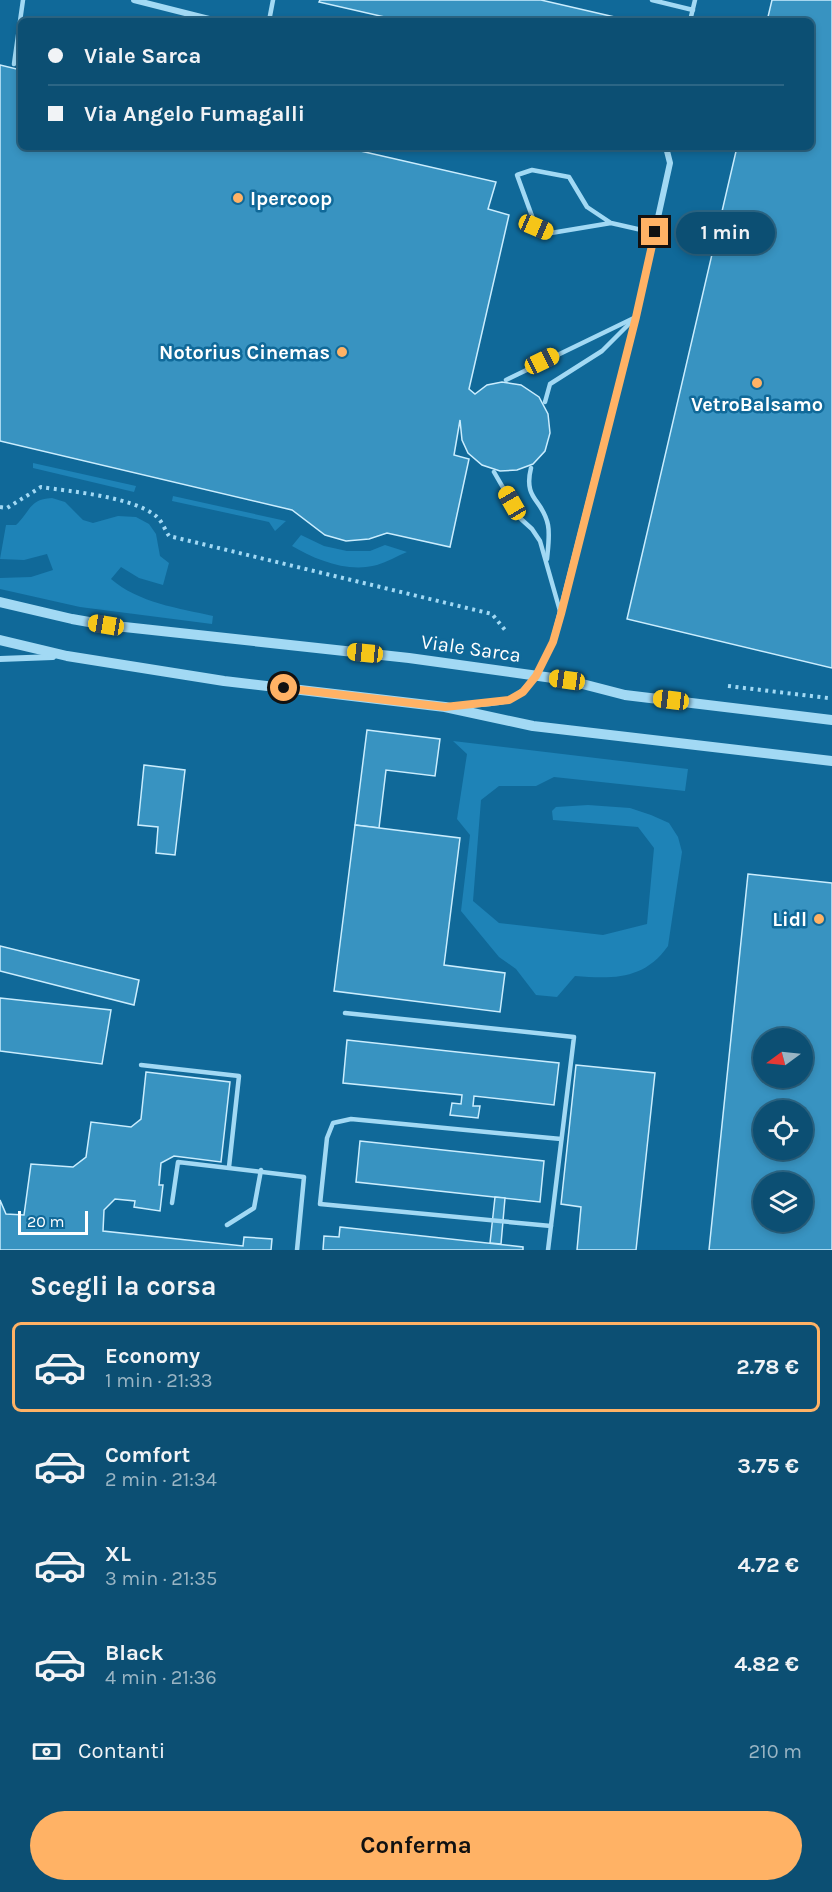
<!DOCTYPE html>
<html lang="it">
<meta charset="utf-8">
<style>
body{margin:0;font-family:Karla,sans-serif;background:#1a597b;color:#f1f3f6;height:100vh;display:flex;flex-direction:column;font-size:22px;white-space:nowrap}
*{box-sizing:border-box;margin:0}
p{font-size:20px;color:#9ab5c4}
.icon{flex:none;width:33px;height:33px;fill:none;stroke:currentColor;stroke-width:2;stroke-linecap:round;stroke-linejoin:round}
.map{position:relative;height:1250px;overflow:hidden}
.sheet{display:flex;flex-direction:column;background:#0c4f73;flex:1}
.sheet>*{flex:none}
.hud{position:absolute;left:18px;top:18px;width:796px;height:132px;border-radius:9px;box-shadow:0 3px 9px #0003,0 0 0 2px #2c6685;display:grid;align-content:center;height:132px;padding:0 30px;background:#0c4f73}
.needle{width:39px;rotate:255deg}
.controls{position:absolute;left:753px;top:1028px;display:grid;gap:12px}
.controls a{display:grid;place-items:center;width:60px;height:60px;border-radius:50%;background:#0c4f73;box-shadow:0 3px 9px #0003,0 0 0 2px #2c6685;font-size:30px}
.scale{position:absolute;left:18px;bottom:15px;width:70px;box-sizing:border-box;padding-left:6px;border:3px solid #fff;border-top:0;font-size:16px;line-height:21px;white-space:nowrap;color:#fff;-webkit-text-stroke:4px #106999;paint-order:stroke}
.end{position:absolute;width:27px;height:27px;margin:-14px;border:8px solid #ffb265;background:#111;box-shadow:0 0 0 3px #111}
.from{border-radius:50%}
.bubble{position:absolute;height:42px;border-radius:21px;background:#0c4f73;box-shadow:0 3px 9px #0003,0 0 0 2px #2c6685;font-size:20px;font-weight:700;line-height:42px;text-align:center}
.car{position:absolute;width:18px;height:36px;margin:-18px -9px;border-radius:8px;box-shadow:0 0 4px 2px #0007;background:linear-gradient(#f5c518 24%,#345 0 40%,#f5c518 0 76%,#345 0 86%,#f5c518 0)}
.hud b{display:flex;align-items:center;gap:21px;height:57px;font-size:22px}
.hud b+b{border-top:2px solid #2c6685}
.hud i{width:15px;height:15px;background:#f1f3f6}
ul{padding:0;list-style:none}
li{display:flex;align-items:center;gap:18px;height:90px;margin:0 12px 9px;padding:0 18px;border:3px solid transparent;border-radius:9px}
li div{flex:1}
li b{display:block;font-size:22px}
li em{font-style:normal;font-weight:700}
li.current{border-color:#ffb265}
li>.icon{width:54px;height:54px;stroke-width:1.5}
h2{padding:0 30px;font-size:27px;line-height:72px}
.pay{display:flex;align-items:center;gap:15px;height:66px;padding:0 30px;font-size:22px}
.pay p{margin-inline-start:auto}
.button{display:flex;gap:12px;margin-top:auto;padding:12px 30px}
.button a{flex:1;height:69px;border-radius:36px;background:#ffb265;color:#111;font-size:24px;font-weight:700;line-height:69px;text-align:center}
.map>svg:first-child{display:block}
.green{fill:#1e83b7}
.building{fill:#3893c1;stroke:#caedfe;stroke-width:1.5;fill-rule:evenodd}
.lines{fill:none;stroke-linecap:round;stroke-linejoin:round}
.path{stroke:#a2d9f4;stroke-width:4;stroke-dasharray:3 4.5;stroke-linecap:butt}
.service{stroke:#a2d9f4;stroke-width:4.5}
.minor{stroke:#a2d9f4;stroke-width:6}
.tertiary{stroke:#a2d9f4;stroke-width:10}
.route{stroke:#ffb265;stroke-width:8}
.poi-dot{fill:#ffb265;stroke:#106999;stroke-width:2}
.labels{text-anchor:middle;stroke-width:5;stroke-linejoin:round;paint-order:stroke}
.poi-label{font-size:20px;font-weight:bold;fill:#fff;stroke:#106999;text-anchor:end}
.street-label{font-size:20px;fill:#fff;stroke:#106999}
</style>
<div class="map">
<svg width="832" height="1250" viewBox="0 0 832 1250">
<rect width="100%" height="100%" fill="#106999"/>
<!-- green -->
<g class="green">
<path d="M33,463L136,486L134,492L33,468Z"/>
<path d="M173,496L286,521L275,531L269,522L172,501Z"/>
<path d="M52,498L65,502L83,520L93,523L118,516L136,517L149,524L156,534L160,556L169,563L163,585L139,578L121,567L111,579C139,603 178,608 213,616L212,624L80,607L0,589V578L31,577L53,570L47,554L24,560L0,559L6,525H16C31,511 29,499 52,498Z"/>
<path d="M301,535L324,546L347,551H370L385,545L407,552C397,556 387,562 377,565C348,573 316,560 292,546Z"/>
<path d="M453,741L688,769L685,791L554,777L536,786H499L481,800L473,901L499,923L603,935L647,924L654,848L638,827L553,820L552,811L556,807L588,805L630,808L651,815L669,823L678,837L682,852L668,946C644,980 613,979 575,976L557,997L536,995L516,969L499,957L461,911L470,835L457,819L467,754Z"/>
</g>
<!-- building -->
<g class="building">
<path d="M320,0H541L632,21H402L319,2Z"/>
<path d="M772,0H832V668L627,619L737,147H812V21H767Z"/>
<path d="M0,65L21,70V147H343L496,182L488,209L509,215L469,389L475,394L487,385L502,382L521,385L539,397L548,414L550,433L545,451L533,464L517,470L500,471L482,465L468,453L462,440L460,420L454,455L469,459L450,547L387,533L369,539L346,541L325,535L292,510L0,441Z"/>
<path d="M367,730L440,739L435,776L386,770L379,828L355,825Z"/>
<path d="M144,765L185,770L175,855L156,853L158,827L138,825Z"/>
<path d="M355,825L460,838L444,965L505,973L500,1012L334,991Z"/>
<path d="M748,874L832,883V1250H709ZM764,1038H802V1077H764ZM764,1110H802V1149H764ZM764,1182H802V1221H764Z"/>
<path d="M0,946L139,980L134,1005L0,971Z"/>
<path d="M0,998L111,1010L102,1064L0,1051Z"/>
<path d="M347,1040L559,1063L554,1105L474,1096L473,1106H480L478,1118L450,1115L452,1103L461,1104L462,1095L343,1083Z"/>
<path d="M576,1065L655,1073L636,1250H577L581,1207L561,1204Z"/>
<path d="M146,1072L230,1082L221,1162L174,1156L161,1163L159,1185H163L160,1211L134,1207L135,1201L115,1199L104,1210L103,1231L243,1246L244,1237L272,1239L271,1250H0V1200L6,1214L24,1215L31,1164L73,1167L86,1157L91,1122L131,1127L141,1119Z"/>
<path d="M360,1141L544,1161L540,1202L356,1182Z"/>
<path d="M495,1197L505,1198L501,1244L490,1243Z"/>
<path d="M340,1227L523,1247V1250H323L324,1236L339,1237Z"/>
</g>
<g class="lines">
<!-- path -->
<g class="path">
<path d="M0,507L7,508L41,487C73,492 130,496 156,516C162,521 165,530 169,536L492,614L505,630"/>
<path d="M728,686L828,698"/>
</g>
<!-- service -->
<g class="service">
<path d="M652,0L693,10"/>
<path d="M269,21L273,0"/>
<path d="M690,21L695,0"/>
<path d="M14,64L23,0"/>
<path d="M611,223L551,233L536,227L517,175L532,170L569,177L587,207L611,223L655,233"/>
<path d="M506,380L636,317"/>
<path d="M545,402L550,384L602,351L632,321"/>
<path d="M531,468C523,500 543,499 548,525C550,535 548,548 547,559"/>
<path d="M494,472L521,519L532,529L540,541L560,611"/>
<path d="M345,1013L574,1037L548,1250"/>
<path d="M141,1065L239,1076L229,1167"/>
<path d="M172,1203L178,1162L304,1177L297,1250"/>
<path d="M227,1225L254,1208L261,1170"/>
<path d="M551,1226L320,1204L327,1138L333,1123L351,1119L561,1139"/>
</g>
<!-- minor -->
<g class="minor">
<path d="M134,0L217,21"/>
<path d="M0,659L53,657"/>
<path d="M454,706C469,704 498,705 511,699C533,688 542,663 553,642L636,317L670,163L666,147"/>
</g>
<!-- tertiary -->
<g class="tertiary">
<path d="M0,602L72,619L106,625L409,658L567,680L625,695L832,720"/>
<path d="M0,640L67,656L224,681L445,707L533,726L832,761"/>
</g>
</g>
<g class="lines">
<!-- route -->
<path class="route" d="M284,688L445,707L509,700L523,692L536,676L553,642L561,614L636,317L655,232"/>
</g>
<!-- markers -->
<g class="poi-dot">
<circle cx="238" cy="198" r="6"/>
<circle cx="342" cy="352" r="6"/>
<circle cx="757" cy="383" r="6"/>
<circle cx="819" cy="919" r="6"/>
</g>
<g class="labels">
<!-- poi labels -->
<g class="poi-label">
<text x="250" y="205" text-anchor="start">Ipercoop</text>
<text x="330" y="359">Notorius Cinemas</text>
<text x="757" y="411" text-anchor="middle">VetroBalsamo</text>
<text x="807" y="926">Lidl</text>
</g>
<!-- street labels -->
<g class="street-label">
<text transform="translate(471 648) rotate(8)" y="7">Viale Sarca</text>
</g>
</g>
</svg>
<div class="controls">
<a><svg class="needle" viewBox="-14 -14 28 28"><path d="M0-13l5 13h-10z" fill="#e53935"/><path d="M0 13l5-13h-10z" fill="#9ab5c4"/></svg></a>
<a><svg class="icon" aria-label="locate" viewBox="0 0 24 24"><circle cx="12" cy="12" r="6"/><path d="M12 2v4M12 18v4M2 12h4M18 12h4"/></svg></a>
<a><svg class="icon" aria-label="layers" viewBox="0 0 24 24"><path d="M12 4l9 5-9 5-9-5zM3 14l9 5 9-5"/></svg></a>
</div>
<div class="scale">20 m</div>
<i class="end from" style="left:284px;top:688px"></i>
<i class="end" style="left:655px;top:232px"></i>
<div class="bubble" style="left:676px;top:212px;width:99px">1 min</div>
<i class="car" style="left:536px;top:227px;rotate:113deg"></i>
<i class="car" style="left:542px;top:361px;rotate:64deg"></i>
<i class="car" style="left:512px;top:503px;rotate:330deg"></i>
<i class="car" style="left:106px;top:625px;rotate:279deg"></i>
<i class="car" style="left:365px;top:653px;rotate:276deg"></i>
<i class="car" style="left:567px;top:680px;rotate:278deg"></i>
<i class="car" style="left:671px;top:700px;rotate:277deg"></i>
<div class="hud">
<b><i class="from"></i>Viale Sarca</b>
<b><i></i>Via Angelo Fumagalli</b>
</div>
</div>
<section class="sheet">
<h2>Scegli la corsa</h2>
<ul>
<li class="current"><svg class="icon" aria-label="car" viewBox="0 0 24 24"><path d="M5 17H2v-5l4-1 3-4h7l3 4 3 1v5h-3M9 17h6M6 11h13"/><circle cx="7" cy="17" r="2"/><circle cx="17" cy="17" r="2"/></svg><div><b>Economy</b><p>1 min · 21:33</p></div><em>2.78 €</em></li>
<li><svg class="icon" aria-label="car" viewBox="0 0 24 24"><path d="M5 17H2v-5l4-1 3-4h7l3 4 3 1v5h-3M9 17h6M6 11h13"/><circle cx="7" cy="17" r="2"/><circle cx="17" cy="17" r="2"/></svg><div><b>Comfort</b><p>2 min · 21:34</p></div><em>3.75 €</em></li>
<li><svg class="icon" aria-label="car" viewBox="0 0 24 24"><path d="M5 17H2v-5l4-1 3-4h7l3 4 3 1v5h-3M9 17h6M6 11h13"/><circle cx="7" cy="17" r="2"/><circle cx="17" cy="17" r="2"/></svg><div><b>XL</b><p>3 min · 21:35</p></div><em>4.72 €</em></li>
<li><svg class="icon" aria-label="car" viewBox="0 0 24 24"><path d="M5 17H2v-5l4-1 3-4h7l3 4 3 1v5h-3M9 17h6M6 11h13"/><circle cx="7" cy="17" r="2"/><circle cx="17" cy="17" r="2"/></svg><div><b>Black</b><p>4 min · 21:36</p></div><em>4.82 €</em></li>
</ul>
<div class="pay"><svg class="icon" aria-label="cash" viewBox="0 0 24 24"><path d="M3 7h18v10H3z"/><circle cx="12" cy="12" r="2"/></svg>Contanti<p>210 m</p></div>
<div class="button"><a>Conferma</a></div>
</section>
